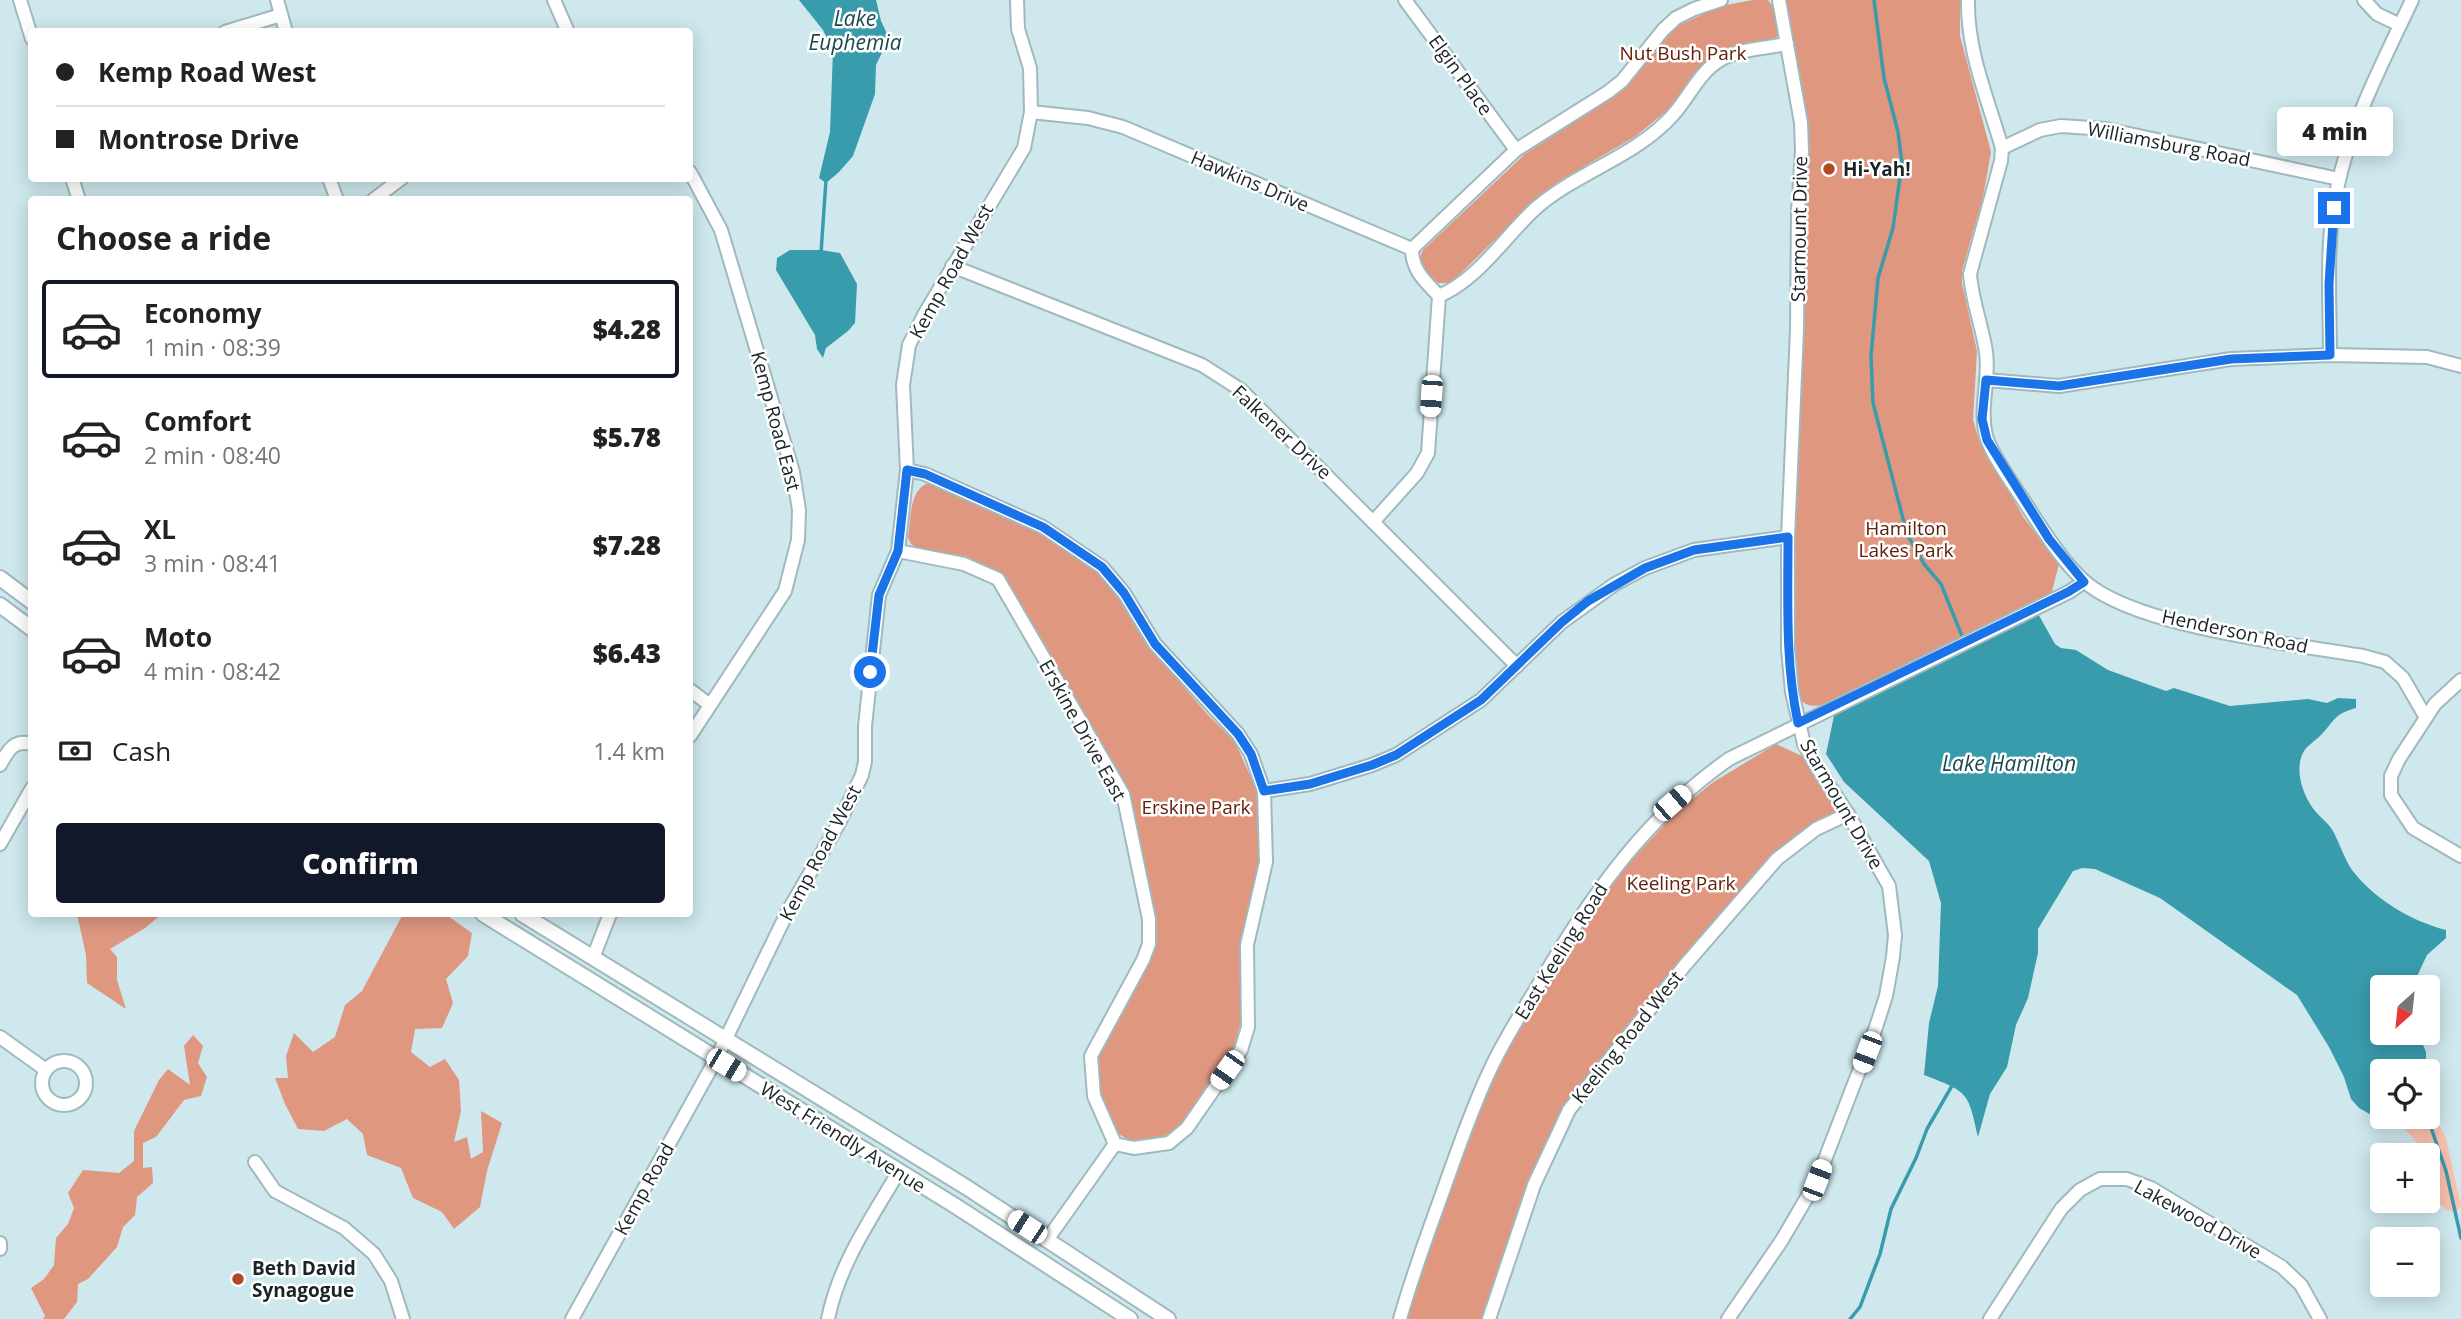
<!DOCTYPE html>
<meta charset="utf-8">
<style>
body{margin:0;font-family:"Open Sans",sans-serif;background:#f6f6f6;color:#222;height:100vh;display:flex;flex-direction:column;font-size:26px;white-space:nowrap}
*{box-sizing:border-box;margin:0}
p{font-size:23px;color:#767676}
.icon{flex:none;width:38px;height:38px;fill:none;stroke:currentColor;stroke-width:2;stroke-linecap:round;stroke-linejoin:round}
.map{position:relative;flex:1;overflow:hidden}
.sheet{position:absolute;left:28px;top:196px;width:665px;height:721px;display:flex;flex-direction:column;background:#fff;border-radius:7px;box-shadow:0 4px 18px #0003}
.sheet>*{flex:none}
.guide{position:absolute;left:28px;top:28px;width:665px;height:154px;border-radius:7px;box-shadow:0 4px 18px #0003;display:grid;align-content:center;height:154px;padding:0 28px;background:#fff}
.needle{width:46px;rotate:207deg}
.tools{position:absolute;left:2370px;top:975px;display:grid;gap:14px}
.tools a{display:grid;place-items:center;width:70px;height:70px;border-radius:7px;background:#fff;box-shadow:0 4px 18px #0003;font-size:35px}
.end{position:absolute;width:32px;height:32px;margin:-16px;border:9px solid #1a73e8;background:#fff;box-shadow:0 0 0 4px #fff}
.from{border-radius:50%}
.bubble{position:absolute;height:49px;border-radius:7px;background:#fff;box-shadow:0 4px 18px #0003;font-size:23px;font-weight:800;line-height:49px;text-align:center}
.car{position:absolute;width:21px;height:42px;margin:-21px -10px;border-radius:9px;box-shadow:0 0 5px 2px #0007;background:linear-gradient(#fff 24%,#345 0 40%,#fff 0 76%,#345 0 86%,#fff 0)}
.guide b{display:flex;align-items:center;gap:24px;height:66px;font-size:26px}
.guide b+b{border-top:2px solid #e0e0e0}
.guide i{width:18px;height:18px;background:#222}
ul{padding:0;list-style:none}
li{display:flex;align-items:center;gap:21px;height:98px;margin:0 14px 10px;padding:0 14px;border:4px solid transparent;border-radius:7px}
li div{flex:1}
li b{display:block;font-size:26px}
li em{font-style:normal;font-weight:800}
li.selected{border-color:#111827}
li>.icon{width:63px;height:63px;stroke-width:1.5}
h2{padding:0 28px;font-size:32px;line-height:84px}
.pay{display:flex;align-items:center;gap:18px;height:77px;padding:0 28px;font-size:26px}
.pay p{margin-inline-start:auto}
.action{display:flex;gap:14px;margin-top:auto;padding:14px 28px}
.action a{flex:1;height:80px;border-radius:7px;background:#111827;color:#fff;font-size:28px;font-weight:800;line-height:80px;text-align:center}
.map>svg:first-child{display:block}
.green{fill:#fdc1ae}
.forest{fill:#df9780}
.water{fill:#399cad}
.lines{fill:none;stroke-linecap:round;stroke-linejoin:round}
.stream{stroke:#399cad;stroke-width:3.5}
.minor-casing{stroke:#a0b9be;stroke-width:16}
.major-casing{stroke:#a0b9be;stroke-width:18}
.minor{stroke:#fff;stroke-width:12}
.major{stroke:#fff;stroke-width:14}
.route{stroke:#1a73e8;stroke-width:9}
.poi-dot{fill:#b14927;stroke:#fff;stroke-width:2.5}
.labels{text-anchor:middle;stroke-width:5;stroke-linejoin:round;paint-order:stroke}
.park-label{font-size:19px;fill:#60200b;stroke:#fff}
.street-label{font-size:19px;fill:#1a2426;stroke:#fff}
.poi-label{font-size:19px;font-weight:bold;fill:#1a2426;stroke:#fff;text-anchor:start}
.water-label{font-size:21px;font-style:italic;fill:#1b474e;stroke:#fff}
</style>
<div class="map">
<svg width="2461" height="1319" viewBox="0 0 2461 1319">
<rect width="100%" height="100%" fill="#cee8ed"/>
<!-- green -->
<path class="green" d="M2428,1102L2446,1139L2461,1206L2456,1212C2432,1211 2427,1173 2427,1155H2420L2416,1141L2396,1120L2409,1117L2427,1116Z"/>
<!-- forest -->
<g class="forest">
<path d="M1753,0H1768L1776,11L1780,32L1773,42L1721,54L1706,62L1669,109L1636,136L1561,180L1530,205L1451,283H1438C1428,273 1415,265 1423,250L1525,154L1612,98L1627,86L1668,34L1680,25L1720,6Z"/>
<path d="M1784,0H1960V36L1991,152L1983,197L1962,271V283L1977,351L1973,420L1979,440L2024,518L2059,564L2051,595L1821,705C1809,708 1802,703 1794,693L1791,638L1804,196Z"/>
<path d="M929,483L1022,522L1098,573L1121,601L1145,642L1208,715L1235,742L1258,793L1260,858L1240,942L1241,1022L1232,1053L1181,1125L1166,1135L1156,1141L1134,1142L1114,1132L1100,1094L1097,1057L1152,954L1154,915L1130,795L1004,575L967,557L917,548L911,544L908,538C911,520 909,488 929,483Z"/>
<path d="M1776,744L1802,756L1838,814L1816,824L1562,1111L1484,1319H1404L1475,1116L1495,1071L1578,930L1616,877L1676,812L1712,783Z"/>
<path d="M77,914H162L145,928L110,949L117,957V980L126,1009L87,983L86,955Z"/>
<path d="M403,914H445L472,933L468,956L446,979L453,1003L442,1028L415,1029L411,1052L430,1067L445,1059L459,1080L461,1111L454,1142L467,1137L471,1159L483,1152L481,1111L502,1123L487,1171L480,1207L454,1229L442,1212L413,1198L401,1168L367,1155L363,1134L347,1119L324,1131L298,1129L285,1104L275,1078H288L286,1056L294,1033L313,1052L335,1037L345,1005L362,991Z"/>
<path d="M193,1035L203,1046L198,1063L207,1077L201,1096L184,1100L156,1137L143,1143V1168L152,1167L153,1183L137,1197L135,1215L123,1227L117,1247L88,1279L78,1284L77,1302L64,1319H43L45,1316L31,1288L44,1279L54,1265L56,1238L68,1224L74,1208L68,1193L83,1170L119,1173L134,1161V1131L159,1080L168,1069L190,1085L184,1046Z"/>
</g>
<!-- water -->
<g class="water">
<path d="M799,0H876L881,21L889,38L876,65L875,94L853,156L839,172L826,183L819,178L830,132L833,50L823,30Z"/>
<path d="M790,250H821L840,253L857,284L855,323L848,331L826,348L823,358L817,349L815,335L776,270L777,258Z"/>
<path d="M2037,612L2055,644L2061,648L2076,650L2108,670L2166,691L2174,688L2230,706L2308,699L2327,703L2338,698L2356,699V708C2332,715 2336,720 2320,736C2315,741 2308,745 2304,751C2294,768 2302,792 2312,807C2318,816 2328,822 2333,831C2340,844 2344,858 2352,870C2374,899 2411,921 2446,930V938L2427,955L2412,987H2382V1032L2418,1033L2426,1052V1071H2382V1116L2409,1117L2384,1122L2359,1108L2351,1099L2344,1077L2329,1047L2297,995L2160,898L2095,869L2082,868L2073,871L2038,929V953L2028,998L2016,1025L2007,1067L1990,1094L1978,1137C1968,1091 1968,1092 1924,1075L1929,1023L1938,986L1941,903L1929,861L1844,782L1826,754L1835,711Z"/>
</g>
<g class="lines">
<!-- stream -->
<g class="stream">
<path d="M1874,0L1884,78L1898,132L1902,163L1893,228L1878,278L1871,356L1873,403L1907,534L1924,564L1941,584L1962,636"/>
<path d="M821,253L826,180"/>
<path d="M2427,1116L2446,1171L2461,1238"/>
<path d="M1850,1319L1860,1307L1880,1254L1891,1209L1916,1158L1927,1129L1953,1084"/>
</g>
<!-- minor casing -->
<g class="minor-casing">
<g id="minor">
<path d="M20,0L32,39"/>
<path d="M277,0L286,32"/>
<path d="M554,0L568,32"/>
<path d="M1405,0L1516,150"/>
<path d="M1968,0C1967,52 1988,99 2002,148L2001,161L1970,274C1972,301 1982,325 1986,352C1990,380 1979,407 1986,436C1991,455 2018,491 2029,509C2045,533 2062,561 2084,581C2135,627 2293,644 2363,656L2385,662L2403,678L2425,716"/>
<path d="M2364,0L2377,14L2400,25"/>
<path d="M225,32L281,15"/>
<path d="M1031,112L1088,118L1123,127L1412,249"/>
<path d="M2002,148L2040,130L2061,126L2106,129L2339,179"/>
<path d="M690,172L721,230L793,472L799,510L798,540L785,591L690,736"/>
<path d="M72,178L79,200"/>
<path d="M329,178L337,200"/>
<path d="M373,200L402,178"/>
<path d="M1412,249L1516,150L1608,92L1622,81L1663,30L1676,18L1694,9L1721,0"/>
<path d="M1412,249C1412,271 1426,282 1439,296"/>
<path d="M952,266L1202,365L1241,390L1517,666"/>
<path d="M1439,296C1480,278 1504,237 1536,208C1577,172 1635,157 1672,116C1688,99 1699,72 1720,60C1739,49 1766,48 1787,44"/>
<path d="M2330,355C2330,301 2325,243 2337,189C2351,122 2383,62 2412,0"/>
<path d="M1986,380L2059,386L2231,359L2330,355L2427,357L2461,366"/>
<path d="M907,470L925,474L1043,527L1102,567L1124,593L1155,644L1238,734L1251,754L1264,791L1266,862L1247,945L1248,1027L1241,1050L1187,1128L1169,1143L1134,1148L1115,1144"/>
<path d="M1373,522L1417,473L1428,453L1439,296"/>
<path d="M898,551L964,564L998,579L1123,794L1149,919V944L1143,960L1091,1056L1094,1096L1115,1144"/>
<path d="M2461,680L2435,704L2399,759L2391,776V795L2413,828L2461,856"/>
<path d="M690,690L710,705"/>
<path d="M0,765C8,751 13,739 32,744"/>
<path d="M1264,791L1310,784L1372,765L1396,755L1481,700L1562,622L1615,584L1645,568L1694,550L1788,537"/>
<path d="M0,844L32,788"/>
<path d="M593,958L610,914"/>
<path d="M0,1037L46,1070"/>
<circle cx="64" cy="1083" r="22"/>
<path d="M255,1162L275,1191L344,1228L374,1254L391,1281L403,1319"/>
<path d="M1047,1240L1115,1144"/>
<path d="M0,1243V1249"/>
<path d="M572,1319L716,1059L788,911L839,823L862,775L865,762V726L879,595L898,551L907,470L903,385L909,345L925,313L1024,148L1031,112L1030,68L1018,29L1017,0"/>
<path d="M828,1319C839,1264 871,1219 899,1171"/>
<path d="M1400,1319C1412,1276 1427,1236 1442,1194C1457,1152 1471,1110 1490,1070C1506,1035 1528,1003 1548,969C1597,887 1649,815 1729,759L2069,592L2084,582"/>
<path d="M1489,1319L1534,1185L1569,1110L1685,965L1777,859L1816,829L1848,814"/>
<path d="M1728,1319L1782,1240L1817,1180L1876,1027L1886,996L1893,957L1895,935L1889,886L1848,814L1820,772L1804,744L1792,692L1788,649V537L1797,329L1798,211L1802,151L1801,123L1779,0"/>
<path d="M1990,1319L2061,1209L2080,1190L2100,1179H2127L2151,1188L2282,1267L2301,1285L2320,1319"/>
</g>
</g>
<!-- major casing -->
<g class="major-casing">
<g id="major">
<path d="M0,578L32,602"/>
<path d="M0,605L32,629"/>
<path d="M483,914L954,1205L1130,1319"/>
<path d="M522,914L966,1187L1168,1319"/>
</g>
</g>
<!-- minor -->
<use href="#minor" class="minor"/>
<!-- major -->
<use href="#major" class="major"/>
</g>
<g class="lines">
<!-- route -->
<path class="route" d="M870,672L879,595L898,551L907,470L925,474L1043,527L1102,567L1124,593L1155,644L1238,734L1251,754L1264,791L1310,784L1372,765L1396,755L1481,700L1562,622L1588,601L1645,568L1694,550L1788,537C1788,599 1785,662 1798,723L2068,592L2084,582L2049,539L1987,440L1982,419L1986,380L2059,386L2231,359L2330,355L2329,284L2334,208"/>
</g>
<!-- markers -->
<g class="poi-dot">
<circle cx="1829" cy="169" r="7"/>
<circle cx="238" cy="1279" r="7"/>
</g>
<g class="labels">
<!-- park labels -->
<g class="park-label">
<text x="1683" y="60">Nut Bush Park</text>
<text x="1906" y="535">Hamilton<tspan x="1906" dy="22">Lakes Park</tspan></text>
<text x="1196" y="814">Erskine Park</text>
<text x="1681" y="890">Keeling Park</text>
</g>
<!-- street labels -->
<g class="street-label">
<text transform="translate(1461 75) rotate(54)" y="7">Elgin Place</text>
<text transform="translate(2169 144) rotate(11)" y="7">Williamsburg Road</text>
<text transform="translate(1250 181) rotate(23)" y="7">Hawkins Drive</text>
<text transform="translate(1799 229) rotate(-89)" y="7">Starmount Drive</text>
<text transform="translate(951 271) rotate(-61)" y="7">Kemp Road West</text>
<text transform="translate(776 421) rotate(75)" y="7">Kemp Road East</text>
<text transform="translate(1282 432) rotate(43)" y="7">Falkener Drive</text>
<text transform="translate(2235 631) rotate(12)" y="7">Henderson Road</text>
<text transform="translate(1083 730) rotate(61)" y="7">Erskine Drive East</text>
<text transform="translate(1842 804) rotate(60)" y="7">Starmount Drive</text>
<text transform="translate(820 853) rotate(-62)" y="7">Kemp Road West</text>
<text transform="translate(1561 951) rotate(-58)" y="7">East Keeling Road</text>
<text transform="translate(1627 1037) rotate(-51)" y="7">Keeling Road West</text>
<text transform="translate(843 1137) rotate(32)" y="7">West Friendly Avenue</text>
<text transform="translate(644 1189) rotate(-61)" y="7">Kemp Road</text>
<text transform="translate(2198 1219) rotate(29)" y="7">Lakewood Drive</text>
</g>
<!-- poi labels -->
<g class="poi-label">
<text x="1843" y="176">Hi-Yah!</text>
<text x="252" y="1275">Beth David<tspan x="252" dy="22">Synagogue</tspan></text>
</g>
<!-- water labels -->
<g class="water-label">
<text x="855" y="26">Lake<tspan x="855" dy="24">Euphemia</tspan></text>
<text x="2009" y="771">Lake Hamilton</text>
</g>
</g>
</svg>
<div class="tools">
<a><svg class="needle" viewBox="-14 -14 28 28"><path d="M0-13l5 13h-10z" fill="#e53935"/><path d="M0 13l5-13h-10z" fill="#767676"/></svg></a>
<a><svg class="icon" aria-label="locate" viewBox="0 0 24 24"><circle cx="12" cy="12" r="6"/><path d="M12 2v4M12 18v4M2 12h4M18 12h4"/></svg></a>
<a>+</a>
<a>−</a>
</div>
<i class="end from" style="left:870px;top:672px"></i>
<i class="end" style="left:2334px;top:208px"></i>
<div class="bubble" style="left:2277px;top:107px;width:116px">4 min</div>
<i class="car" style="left:1431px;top:396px;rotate:184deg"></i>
<i class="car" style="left:1672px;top:803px;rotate:49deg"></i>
<i class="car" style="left:1867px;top:1052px;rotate:201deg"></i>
<i class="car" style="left:726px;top:1065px;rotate:121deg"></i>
<i class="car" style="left:1227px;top:1070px;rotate:215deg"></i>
<i class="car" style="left:1817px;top:1180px;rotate:21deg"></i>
<i class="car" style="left:1027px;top:1227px;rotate:303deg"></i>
<div class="guide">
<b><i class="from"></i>Kemp Road West</b>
<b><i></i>Montrose Drive</b>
</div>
<section class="sheet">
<h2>Choose a ride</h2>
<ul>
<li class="selected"><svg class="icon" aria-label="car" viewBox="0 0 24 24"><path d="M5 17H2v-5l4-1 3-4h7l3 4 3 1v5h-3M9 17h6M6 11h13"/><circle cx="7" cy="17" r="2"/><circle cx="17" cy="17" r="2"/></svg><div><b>Economy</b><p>1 min · 08:39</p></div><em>$4.28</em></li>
<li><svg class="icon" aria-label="car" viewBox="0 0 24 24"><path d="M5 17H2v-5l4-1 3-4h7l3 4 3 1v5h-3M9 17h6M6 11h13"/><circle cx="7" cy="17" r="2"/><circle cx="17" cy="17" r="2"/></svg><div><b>Comfort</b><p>2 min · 08:40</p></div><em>$5.78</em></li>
<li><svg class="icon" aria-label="car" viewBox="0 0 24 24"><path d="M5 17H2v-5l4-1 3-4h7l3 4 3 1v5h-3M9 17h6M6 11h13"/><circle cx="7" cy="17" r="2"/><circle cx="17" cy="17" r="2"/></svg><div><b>XL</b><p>3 min · 08:41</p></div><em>$7.28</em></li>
<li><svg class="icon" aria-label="car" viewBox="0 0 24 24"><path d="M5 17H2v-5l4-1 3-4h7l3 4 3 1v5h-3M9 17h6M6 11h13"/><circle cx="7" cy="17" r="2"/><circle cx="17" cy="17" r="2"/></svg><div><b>Moto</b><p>4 min · 08:42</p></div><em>$6.43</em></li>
</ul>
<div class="pay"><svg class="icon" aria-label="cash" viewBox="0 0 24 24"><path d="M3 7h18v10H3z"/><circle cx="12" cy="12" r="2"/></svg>Cash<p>1.4 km</p></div>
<div class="action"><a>Confirm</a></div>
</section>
</div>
